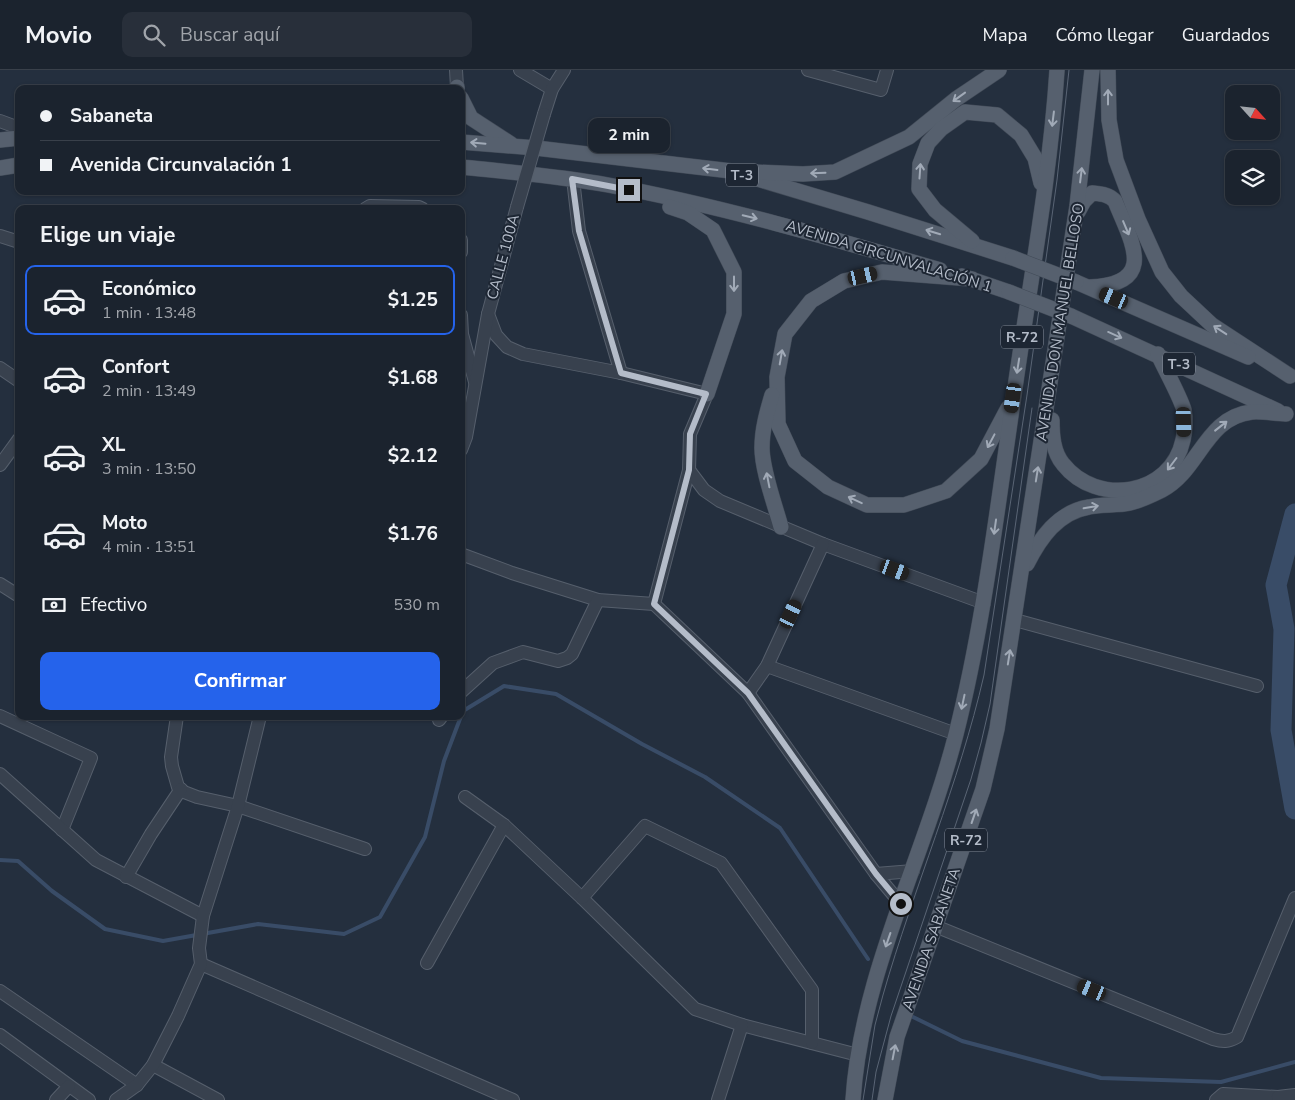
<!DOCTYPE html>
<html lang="es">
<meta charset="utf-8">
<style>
body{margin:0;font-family:"Nunito Sans",sans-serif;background:#282f3a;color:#f1f3f6;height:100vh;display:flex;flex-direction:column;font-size:19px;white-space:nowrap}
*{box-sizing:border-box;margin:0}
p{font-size:16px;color:#a0a4aa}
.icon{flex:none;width:28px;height:28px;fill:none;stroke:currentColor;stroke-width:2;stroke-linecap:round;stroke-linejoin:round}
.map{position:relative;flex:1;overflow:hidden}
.details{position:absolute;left:15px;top:135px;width:450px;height:515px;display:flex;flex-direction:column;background:#1b232e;border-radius:10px;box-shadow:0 1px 4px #0004,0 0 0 1px #39404a}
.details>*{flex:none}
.banner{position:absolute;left:15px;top:15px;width:450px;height:110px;border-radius:10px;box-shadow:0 1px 4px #0004,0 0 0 1px #39404a;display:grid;align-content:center;height:110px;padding:0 25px;background:#1b232e}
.needle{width:32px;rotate:117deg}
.buttons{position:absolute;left:1225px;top:15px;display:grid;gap:10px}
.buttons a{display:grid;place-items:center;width:55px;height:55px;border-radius:10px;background:#1b232e;box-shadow:0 1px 4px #0004,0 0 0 1px #39404a;font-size:25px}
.end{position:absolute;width:22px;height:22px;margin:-11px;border:6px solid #b4bcc9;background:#111;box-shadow:0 0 0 2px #111}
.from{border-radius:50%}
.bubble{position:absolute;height:35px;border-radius:10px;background:#1b232e;box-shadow:0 1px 4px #0004,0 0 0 1px #39404a;font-size:16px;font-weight:700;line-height:35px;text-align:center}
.car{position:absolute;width:15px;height:30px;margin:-15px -8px;border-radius:6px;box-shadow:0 0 4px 1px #0007;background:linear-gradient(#222 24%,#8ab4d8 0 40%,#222 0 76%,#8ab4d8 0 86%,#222 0)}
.banner b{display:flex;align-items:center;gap:18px;height:48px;font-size:19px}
.banner b+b{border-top:1px solid #39404a}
.banner i{width:12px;height:12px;background:#f1f3f6}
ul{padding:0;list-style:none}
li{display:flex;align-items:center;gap:15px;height:70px;margin:0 10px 8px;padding:0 15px;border:2px solid transparent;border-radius:10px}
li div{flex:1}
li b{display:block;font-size:19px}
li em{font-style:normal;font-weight:700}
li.active{border-color:#2563eb}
li>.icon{width:45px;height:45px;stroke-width:1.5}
h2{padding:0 25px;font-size:22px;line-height:60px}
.pay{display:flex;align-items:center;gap:12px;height:55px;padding:0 25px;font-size:19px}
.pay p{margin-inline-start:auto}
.action{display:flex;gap:10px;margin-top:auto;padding:10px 25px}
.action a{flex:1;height:58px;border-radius:10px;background:#2563eb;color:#fff;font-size:20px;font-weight:700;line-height:58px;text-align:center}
header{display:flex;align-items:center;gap:30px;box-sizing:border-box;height:70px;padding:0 25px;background:#1b232e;border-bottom:1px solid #39404a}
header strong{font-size:24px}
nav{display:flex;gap:28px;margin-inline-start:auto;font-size:18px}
.search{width:350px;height:45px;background:#282f3a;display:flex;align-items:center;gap:12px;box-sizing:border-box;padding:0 18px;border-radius:10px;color:#a0a4aa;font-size:19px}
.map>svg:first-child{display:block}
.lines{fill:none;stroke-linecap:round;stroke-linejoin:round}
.stream{stroke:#394c67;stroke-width:4}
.river{stroke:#394c67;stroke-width:21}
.minor-casing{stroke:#565f6c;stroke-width:14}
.major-casing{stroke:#414a57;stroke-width:16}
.minor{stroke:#38414e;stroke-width:12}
.major{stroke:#56606e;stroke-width:15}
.tram{stroke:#5a6575;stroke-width:1}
.minor-bridge-casing{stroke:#565f6c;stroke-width:14;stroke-linecap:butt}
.major-bridge-casing{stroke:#414a57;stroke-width:16;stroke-linecap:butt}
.minor-bridge{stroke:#38414e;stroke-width:12}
.major-bridge{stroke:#56606e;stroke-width:15}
.oneway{stroke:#a1aab7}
.route{stroke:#b4bcc9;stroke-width:6}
.labels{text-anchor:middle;stroke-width:4;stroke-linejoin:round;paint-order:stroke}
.shield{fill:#1d2633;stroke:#878f9c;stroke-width:1}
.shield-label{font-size:14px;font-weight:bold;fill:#b4bcc9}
.street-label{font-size:15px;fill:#b4bcc9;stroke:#1d2633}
</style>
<header>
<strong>Movio</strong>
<div class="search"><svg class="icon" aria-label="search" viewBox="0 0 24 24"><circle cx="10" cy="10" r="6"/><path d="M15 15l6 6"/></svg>Buscar aquí</div>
<nav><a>Mapa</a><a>Cómo llegar</a><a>Guardados</a></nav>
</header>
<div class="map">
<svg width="1295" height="1030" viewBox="0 0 1295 1030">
<rect width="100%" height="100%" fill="#242f3e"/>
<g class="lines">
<!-- stream -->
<g class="stream">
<path d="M0,790L18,791L52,821L105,859L163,871L258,854L344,864L380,847L425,767L444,691L463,641L504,616L556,624L642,674L705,707L780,758L868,889"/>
<path d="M913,947L962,971L1101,1008L1221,1012L1295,992"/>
</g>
<!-- river -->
<path class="river" d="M1295,444L1276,515L1284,559L1281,660L1295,739"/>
<!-- minor casing -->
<g class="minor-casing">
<g id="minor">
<path d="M456,0L457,17"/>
<path d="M520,0L552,19"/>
<path d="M808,0L881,20L887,0"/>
<path d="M544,44L552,19L564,0"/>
<path d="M0,51L19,58"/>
<path d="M573,109L579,161L621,303"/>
<path d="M365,139L370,136L419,137L423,139"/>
<path d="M0,166L19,172"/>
<path d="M461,170V182"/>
<path d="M488,244L496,265L507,277L523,284L621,303L707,324L690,364L689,400L654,534L748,623L876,804"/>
<path d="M461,245L462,264L475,312"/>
<path d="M0,298L19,311"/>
<path d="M461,380L466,367L488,244L517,137"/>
<path d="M0,395L19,369"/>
<path d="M689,400L704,420L720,431L823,474L984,533"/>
<path d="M461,484L512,503L598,530L654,534"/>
<path d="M0,514L19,526"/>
<path d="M1015,550L1257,616"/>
<path d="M767,596L956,664"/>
<path d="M461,622L493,593L523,582L558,591L567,588L572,584L598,530"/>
<path d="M748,623L767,596L823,474"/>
<path d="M0,646L91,688L62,760"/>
<path d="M177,646L171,687L172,696L178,717L184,722L197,727L238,736L365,779"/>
<path d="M439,650L442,646"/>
<path d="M0,704L96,790L203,846"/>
<path d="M465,727L504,755L582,828L695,939L742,955L858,985"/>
<path d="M126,807L151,764L181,719"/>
<path d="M582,828L645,756L721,793L812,920V973"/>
<path d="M901,834L876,804L913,801"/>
<path d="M935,856L1213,969C1223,972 1228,972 1237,967L1295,828"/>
<path d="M427,893L504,755"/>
<path d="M201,894L513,1030"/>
<path d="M0,921L137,1015"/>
<path d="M0,965L89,1030"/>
<path d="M153,995L218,1030"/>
<path d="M56,1030L69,1016"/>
<path d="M116,1030L137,1015L153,995L178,946L201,894L199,878L203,846L238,736L260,646"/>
<path d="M718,1030L742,955"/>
<path d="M1216,1030L1223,1024L1278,1027"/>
<path d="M1292,1030L1278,1027L1295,1025"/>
</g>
</g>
<!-- major casing -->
<g class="major-casing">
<g id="major">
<path d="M1108,0L1109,50L1116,90L1138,149L1162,202L1181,226L1212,255L1290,306"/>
<path d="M457,19V17"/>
<path d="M461,28L471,48L511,74"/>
<path d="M0,70L19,68"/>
<path d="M461,72L536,78L731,101L868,142L1013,188"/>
<path d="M461,97C510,102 560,106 608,115C721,136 831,168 940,200"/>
<path d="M0,98L19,95"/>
<path d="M754,102L803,104L835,102L909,67L956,29L999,0"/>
<path d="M670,137L688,143L713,160L734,202V244L707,324"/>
<path d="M1078,142L1084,131L1092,123C1101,124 1108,124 1115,131C1131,171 1159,214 1090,217"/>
<path d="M972,171L935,140L919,119L920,94L928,73L941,59L965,42L997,45L1021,65L1035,88L1041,113"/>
<path d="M962,206L1009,222"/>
<path d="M972,209L882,202L844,211L811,231L785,264L777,307L778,354L795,391L828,417L867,435H904L946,421L981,389L1008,338"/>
<path d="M1076,212L1248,287"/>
<path d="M1071,246L1278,341"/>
<path d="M772,325C767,342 762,359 762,378C762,400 775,435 781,457"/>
<path d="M1052,350C1052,365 1053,382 1063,394C1097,437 1171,426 1183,370C1185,362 1186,349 1184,340C1179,324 1165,300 1158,284"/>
<path d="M1027,494C1040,468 1058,442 1089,437C1102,434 1117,436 1130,433C1142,430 1152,425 1162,420C1199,401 1205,347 1252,342C1263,341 1275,344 1286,344"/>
<path d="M853,1030C861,904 925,786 956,664C984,553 997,439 1014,325C1029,217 1050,109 1057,0"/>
<path d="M885,1030L897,967L983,719L997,659L1077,136L1092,0"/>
</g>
</g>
<!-- minor -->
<use href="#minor" class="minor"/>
<!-- major -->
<use href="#major" class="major"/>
<!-- tram -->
<g class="tram">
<path d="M863,1030L875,955L883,925C914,817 959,714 984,605L1027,325L1057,110L1069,0"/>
<path d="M872,1030L876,1002L891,946L971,709L981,673L990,634L1032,338"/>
</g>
<!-- minor-bridge casing -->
<g class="minor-bridge-casing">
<path id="minor-bridge" d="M517,137L544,44"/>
</g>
<!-- major-bridge casing -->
<g class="major-bridge-casing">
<g id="major-bridge">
<path d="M1013,188L1076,212"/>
<path d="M1009,222L1071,246"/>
</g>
</g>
<!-- minor-bridge -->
<use href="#minor-bridge" class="minor-bridge"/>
<!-- major-bridge -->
<use href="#major-bridge" class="major-bridge"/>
</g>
<!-- one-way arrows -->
<defs><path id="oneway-shaft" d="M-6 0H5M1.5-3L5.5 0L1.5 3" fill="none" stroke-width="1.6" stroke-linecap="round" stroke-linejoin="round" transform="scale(1.25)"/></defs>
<g class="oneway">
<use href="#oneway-shaft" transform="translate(959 27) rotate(144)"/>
<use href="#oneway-shaft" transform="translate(1108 27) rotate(-90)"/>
<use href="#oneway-shaft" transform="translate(1053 49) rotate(97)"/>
<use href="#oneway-shaft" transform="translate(478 73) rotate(-175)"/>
<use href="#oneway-shaft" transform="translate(710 99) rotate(-173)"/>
<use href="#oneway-shaft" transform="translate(920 101) rotate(-86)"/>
<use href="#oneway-shaft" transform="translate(818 103) rotate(178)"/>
<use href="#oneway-shaft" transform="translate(1081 105) rotate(-83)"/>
<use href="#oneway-shaft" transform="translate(750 147) rotate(13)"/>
<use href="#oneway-shaft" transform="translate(1126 158) rotate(67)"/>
<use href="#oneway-shaft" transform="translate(933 162) rotate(-163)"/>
<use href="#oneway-shaft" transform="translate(734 214) rotate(90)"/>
<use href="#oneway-shaft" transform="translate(1220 260) rotate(-147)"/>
<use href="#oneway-shaft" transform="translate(1115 265) rotate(24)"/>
<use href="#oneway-shaft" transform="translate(781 287) rotate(-80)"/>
<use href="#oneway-shaft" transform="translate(1018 296) rotate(99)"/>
<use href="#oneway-shaft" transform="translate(1221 356) rotate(-38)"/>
<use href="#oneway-shaft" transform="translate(991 371) rotate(118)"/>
<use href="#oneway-shaft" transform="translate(1172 394) rotate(127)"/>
<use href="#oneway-shaft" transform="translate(1037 404) rotate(-81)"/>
<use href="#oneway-shaft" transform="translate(768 410) rotate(-101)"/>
<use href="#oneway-shaft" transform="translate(855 430) rotate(-155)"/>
<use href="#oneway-shaft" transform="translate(1091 437) rotate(-10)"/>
<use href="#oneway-shaft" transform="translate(995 457) rotate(98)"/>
<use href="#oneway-shaft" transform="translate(1009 587) rotate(-81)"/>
<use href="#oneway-shaft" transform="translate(963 632) rotate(102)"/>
<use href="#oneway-shaft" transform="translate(974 746) rotate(-71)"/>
<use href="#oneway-shaft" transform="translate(888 870) rotate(109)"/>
<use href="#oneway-shaft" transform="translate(894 982) rotate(-79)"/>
</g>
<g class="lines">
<!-- route -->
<path class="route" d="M629,120L572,109L579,161L621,303L706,324L690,364L689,400L654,534L748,623L876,804L901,834"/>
</g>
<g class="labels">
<!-- shield labels -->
<g class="shield">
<rect x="726" y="93.5" width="32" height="23" rx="4"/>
<rect x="1001" y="255.5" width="42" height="23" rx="4"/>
<rect x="1163" y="282.5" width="32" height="23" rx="4"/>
<rect x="945" y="758.5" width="42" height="23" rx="4"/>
</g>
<g class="shield-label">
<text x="742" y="110">T-3</text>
<text x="1022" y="272">R-72</text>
<text x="1179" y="299">T-3</text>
<text x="966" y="775">R-72</text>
</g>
<!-- street labels -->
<g class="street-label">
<text transform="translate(889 186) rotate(17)" y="5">AVENIDA CIRCUNVALACIÓN 1</text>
<text transform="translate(503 187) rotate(-75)" y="5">CALLE 100A</text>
<text transform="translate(1060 252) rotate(-81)" y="5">AVENIDA DON MANUEL BELLOSO</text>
<text transform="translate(931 869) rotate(-71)" y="5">AVENIDA SABANETA</text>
</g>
</g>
</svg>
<div class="buttons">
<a><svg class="needle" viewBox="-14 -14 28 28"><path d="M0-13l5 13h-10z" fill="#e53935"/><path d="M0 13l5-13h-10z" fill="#a0a4aa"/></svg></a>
<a><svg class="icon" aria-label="layers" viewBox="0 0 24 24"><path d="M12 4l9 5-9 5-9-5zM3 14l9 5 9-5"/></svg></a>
</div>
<i class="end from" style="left:901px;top:834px"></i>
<i class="end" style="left:629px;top:120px"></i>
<div class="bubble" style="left:588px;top:48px;width:82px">2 min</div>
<i class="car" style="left:863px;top:206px;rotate:77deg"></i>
<i class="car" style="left:1114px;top:228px;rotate:293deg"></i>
<i class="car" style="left:1013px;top:328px;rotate:188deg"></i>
<i class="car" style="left:1184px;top:352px;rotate:178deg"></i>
<i class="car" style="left:895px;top:500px;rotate:110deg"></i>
<i class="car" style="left:791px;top:544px;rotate:25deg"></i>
<i class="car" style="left:1092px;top:920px;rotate:292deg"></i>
<div class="banner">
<b><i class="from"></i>Sabaneta</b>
<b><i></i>Avenida Circunvalación 1</b>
</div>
<section class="details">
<h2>Elige un viaje</h2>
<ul>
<li class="active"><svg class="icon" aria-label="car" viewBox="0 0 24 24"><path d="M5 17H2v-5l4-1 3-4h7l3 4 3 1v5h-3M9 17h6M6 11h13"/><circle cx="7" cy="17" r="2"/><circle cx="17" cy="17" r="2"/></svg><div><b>Económico</b><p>1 min · 13:48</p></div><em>$1.25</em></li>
<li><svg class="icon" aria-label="car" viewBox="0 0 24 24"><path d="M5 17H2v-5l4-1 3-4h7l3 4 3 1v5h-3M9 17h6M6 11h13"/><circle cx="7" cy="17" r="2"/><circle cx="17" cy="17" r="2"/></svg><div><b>Confort</b><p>2 min · 13:49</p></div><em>$1.68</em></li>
<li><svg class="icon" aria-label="car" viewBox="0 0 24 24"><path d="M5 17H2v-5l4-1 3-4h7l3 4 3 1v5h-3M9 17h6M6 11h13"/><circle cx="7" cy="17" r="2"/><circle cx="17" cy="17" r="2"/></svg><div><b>XL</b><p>3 min · 13:50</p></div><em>$2.12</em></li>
<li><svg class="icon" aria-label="car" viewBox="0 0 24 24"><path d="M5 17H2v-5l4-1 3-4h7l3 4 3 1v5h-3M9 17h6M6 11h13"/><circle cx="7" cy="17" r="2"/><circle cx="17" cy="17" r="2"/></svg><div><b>Moto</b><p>4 min · 13:51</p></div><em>$1.76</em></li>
</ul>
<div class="pay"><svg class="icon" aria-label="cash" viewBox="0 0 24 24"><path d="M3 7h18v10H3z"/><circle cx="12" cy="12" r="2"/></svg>Efectivo<p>530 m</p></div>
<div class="action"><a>Confirmar</a></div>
</section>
</div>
